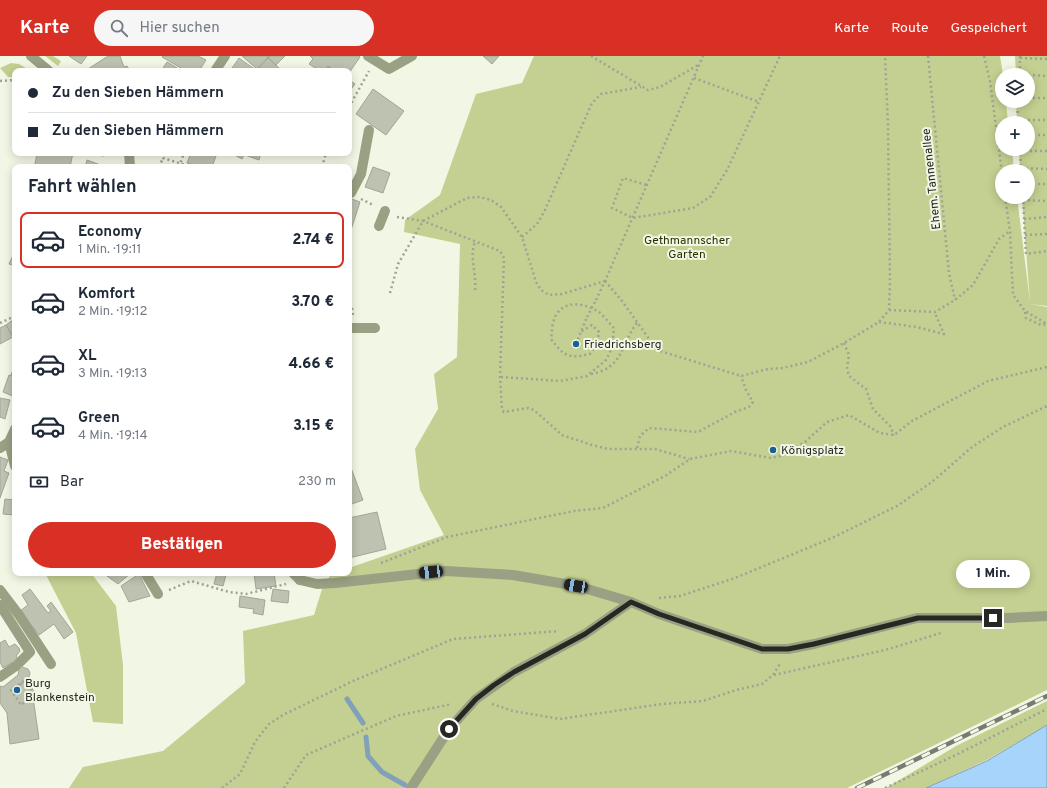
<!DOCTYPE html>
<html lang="de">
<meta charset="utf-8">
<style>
body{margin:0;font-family:Overpass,sans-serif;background:#f6f6f7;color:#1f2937;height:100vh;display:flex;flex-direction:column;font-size:15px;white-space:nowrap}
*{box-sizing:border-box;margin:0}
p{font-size:13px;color:#747a83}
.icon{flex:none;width:22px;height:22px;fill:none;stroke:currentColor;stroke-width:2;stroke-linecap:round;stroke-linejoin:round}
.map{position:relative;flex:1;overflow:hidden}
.side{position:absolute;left:12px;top:108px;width:340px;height:412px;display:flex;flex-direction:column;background:#fff;border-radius:8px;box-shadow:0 2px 10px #0003}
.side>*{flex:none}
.hud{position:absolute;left:12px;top:12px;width:340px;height:88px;border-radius:8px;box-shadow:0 2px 10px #0003;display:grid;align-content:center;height:88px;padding:0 16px;background:#fff}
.buttons{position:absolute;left:995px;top:12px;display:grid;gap:8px}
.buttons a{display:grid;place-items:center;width:40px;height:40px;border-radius:50%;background:#fff;box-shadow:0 2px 10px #0003;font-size:20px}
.end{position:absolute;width:18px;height:18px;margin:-9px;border:5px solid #272822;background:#fff;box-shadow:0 0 0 2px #fff}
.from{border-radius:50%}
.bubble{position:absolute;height:28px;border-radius:14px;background:#fff;box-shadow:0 2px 10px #0003;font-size:13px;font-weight:800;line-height:28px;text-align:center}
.car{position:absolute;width:12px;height:24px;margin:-12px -6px;border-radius:5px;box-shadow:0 0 3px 1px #0007;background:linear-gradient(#222 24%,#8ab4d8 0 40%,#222 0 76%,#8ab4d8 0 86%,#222 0)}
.hud b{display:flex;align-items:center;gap:14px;height:38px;font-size:15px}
.hud b+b{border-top:1px solid #e0e1e3}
.hud i{width:10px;height:10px;background:#1f2937}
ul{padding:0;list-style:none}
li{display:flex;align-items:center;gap:12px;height:56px;margin:0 8px 6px;padding:0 8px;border:2px solid transparent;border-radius:8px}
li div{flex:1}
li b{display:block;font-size:15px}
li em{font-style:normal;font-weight:800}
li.current{border-color:#d93025}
li>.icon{width:36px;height:36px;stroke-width:1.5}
h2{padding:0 16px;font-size:18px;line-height:48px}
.pay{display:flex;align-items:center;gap:10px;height:44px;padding:0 16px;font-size:15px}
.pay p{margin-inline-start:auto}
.cta{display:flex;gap:8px;margin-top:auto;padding:8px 16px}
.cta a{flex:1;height:46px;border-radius:24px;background:#d93025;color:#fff;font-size:16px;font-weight:800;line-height:46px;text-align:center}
header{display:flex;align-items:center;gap:24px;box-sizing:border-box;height:56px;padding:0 20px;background:#d93025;color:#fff}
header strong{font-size:19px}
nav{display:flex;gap:22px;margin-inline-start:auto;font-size:14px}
.search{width:280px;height:36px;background:#f6f6f7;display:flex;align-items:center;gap:10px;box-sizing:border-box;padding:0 14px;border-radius:22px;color:#747a83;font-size:15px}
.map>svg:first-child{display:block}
.green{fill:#c3d091}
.water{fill:#a7d4fa;stroke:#81a0b9}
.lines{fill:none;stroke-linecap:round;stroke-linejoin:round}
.stream{stroke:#81a0b9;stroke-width:5}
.building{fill:#bec2b1;stroke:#a2a695}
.path{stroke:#9fa295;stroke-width:2.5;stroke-dasharray:2 3;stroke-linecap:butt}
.service{stroke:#9aa084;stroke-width:10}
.minor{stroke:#9aa084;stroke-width:10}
.rail-casing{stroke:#797b70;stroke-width:4.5}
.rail{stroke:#f2f7e5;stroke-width:3;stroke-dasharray:9;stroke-linecap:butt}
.path-bridge{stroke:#9fa295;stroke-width:2.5;stroke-dasharray:2 3;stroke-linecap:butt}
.route{stroke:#272822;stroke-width:5}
.poi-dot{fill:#186195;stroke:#f2f7e5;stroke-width:1.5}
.labels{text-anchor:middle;stroke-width:4;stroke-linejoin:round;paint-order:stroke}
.street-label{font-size:12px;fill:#272822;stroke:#f2f7e5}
.park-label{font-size:12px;fill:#2a3100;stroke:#f2f7e5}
.poi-label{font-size:12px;fill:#272822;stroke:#f2f7e5;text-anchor:start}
</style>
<header>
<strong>Karte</strong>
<div class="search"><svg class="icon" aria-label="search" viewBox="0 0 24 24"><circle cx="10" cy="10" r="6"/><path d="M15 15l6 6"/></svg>Hier suchen</div>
<nav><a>Karte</a><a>Route</a><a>Gespeichert</a></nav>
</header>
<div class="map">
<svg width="1047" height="732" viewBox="0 0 1047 732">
<rect width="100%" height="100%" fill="#f2f7e5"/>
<!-- green -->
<g class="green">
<path d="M45,0H53L61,5L58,10Z"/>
<path d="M534,0H1000L1003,19L1002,45H1006L1008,67H1002V93H1012L1014,115H1002V141H1017L1030,246L1022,141H1028V115H1020L1019,93H1028V67H1017L1016,45H1028V19H1016L1015,0H1047V250L1030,248L1047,251V634L847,732H69L83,711L163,695L245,627L243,575L314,559L322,533L331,518L349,517V512L444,479L420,434L415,393L438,353L434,318L457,301L460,188L404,176L405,164L440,139L476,38L522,27Z"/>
<path d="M11,7L19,8L31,15H15V21H8L0,12Z"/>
<path d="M45,517H91L116,550L123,609V668L93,666L76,577Z"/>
<path d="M1047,645V669L987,704L926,732H886L956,690Z"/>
</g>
<!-- water -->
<path class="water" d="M1047,669V732H926L987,705Z"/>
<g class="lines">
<!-- stream -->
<g class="stream">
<path d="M347,643L363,667"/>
<path d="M366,681L368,700L382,716L405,729"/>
</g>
</g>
<!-- building -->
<g class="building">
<path d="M69,0H87L81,8Z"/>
<path d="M108,0H120L124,11L127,10L130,15H89L88,13Z"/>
<path d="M163,0H198L206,4L199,15H186L162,1Z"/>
<path d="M242,0H269L257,13Z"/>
<path d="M270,0H269H285L276,9L268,2Z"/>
<path d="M310,0H359L360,1L349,17V15H335L328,10L325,15H320L309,8L313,3Z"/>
<path d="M483,0H499L492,8Z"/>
<path d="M239,2L257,15H230Z"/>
<path d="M268,2L280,13L278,15H260L258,13Z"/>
<path d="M167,6L182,15H161Z"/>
<path d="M328,11L335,15H325Z"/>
<path d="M349,24L355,28L349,36Z"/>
<path d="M373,33L404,55L386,79L356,58Z"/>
<path d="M37,97H73L70,111H51L35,108Z"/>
<path d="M84,97H105L104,100Z"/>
<path d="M191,97H217L212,111H200L187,107Z"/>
<path d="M231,97H245L242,103Z"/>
<path d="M245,97H261L259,104L245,99Z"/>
<path d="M87,104L106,111H85Z"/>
<path d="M373,111L390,117L383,137L365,131Z"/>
<path d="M349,142L360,146L349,180Z"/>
<path d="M15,195V210L9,208Z"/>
<path d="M14,263L15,281H13L6,269Z"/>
<path d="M6,269L13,281L0,288V272Z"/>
<path d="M15,308V320L11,319Z"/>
<path d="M9,319L15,321V341L3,336Z"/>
<path d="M0,342L10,344L5,363L0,361Z"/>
<path d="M0,401L8,404L4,415L9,417L0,442Z"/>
<path d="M351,412L363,444L349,449V413Z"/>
<path d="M5,443L15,444V459L3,458Z"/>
<path d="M377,456L386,493L349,502V462Z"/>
<path d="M110,517H131L118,528L107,520Z"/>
<path d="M217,517L226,519L223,530L214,528Z"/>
<path d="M254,517H274L276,530L256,533Z"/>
<path d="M139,518L150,540L129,546L121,530Z"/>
<path d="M30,533L48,557L51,555L47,550L51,546L73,576L64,583L54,568L39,579L20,555L28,549L22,539Z"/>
<path d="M273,533L289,535L288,547L271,545Z"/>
<path d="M240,540L265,544L263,559L253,557L254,553L239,551Z"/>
<path d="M5,584L9,591L15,588L19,592L20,595L16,600L18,603L17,604L22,611L28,613L30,617L29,621L26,623L35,637L33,641L39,683L10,688L7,657L0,647V630L3,631L18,619L19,614L13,606L3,612L0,606V587Z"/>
</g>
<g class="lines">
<!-- path -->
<g class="path">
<path d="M591,0L648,34L660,31L700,8"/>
<path d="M928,0L949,217L955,244"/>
<path d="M984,0L990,25L1002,117"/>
<path d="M1020,0V19"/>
<path d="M1020,2L1047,3"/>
<path d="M1028,19L1047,20"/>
<path d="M694,22L759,46"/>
<path d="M0,25L15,24"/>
<path d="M1028,42H1047"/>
<path d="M1017,45L1018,67"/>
<path d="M349,51L369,15"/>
<path d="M1018,64H1047"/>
<path d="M1028,79H1047"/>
<path d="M1020,93L1021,115"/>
<path d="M1020,95H1047"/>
<path d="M161,97L163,102L192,111"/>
<path d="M159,111L163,102"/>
<path d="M179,111L184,97"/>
<path d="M322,111L326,97"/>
<path d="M1021,112L1047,113"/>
<path d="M1028,128H1047"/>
<path d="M646,129L623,122L612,152L633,162L693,152L710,141L727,114L780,0"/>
<path d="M1005,141L1010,175L1013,239L1025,255L1047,268"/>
<path d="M1023,141L1026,198L1047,195"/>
<path d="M361,143L373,149"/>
<path d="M1023,144L1047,145"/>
<path d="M397,161L423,165L500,195L504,202L500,321L502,354L504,356L528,352L534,354L562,379L592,389L608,393H655L689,403"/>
<path d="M1024,163L1047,161"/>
<path d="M1025,179L1047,178"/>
<path d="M522,181L537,168L545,154L592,47L601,38L641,31"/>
<path d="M605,225L622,245L657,294L741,320L768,313L783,312L808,306L844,287L879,266L889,254L890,225L888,70L885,0"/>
<path d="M475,234C477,218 469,201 475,186"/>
<path d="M390,237L398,208L423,165L467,142L480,141L491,144L501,151L522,181L536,226L541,234L549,239L562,238L605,225"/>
<path d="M596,244L605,225L703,0"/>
<path d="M352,252L353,259"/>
<path d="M889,254L935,256L955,244L973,229L999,183L1010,175"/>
<path d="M1025,256L1026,262L1041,269L1047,268"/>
<path d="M879,266L917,271L944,278L935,257"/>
<path d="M0,267L15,260"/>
<path d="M844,287L849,299L847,312L849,320L866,333L873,353L890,370L894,379"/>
<path d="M576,288L587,261"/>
<path d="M591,318C624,312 620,289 637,267"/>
<path d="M501,321L560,325L587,320L606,304L612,292L614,272C609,267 604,260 599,256C584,247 564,243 555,261C552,267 552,277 551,283C564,300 568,303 590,298L597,288L599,276L592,269L579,277"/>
<path d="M637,392L640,380L649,372L698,376L735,356L749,351L753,346L746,334L741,320"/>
<path d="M13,444L15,432"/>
<path d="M381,507L447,481L574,455L603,452L665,420L690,403L731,395L771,402L784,399L805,386L827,366L849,359L880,377L894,379L912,365L988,325L1047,311"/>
<path d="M169,534L191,525L229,536L246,538L286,528"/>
<path d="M659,542L680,540L735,522L832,482L897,450L932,426L972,391L1003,371L1047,350"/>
<path d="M774,619L885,594L941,577"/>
<path d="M25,624L34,637L21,649L11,634Z"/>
<path d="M20,634L21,627"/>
<path d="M492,648L513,655L560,663L662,648L703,645L736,634L762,628L773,619L781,606"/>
<path d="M222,732L240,718L255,686L269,668L283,659L353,625L453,583L559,575"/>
<path d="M284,732L306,699L396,660L452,648"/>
<path d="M885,732L958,698L1047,653"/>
</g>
<!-- service -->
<g class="service">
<path d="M368,0L389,13L412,0"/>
<path d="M351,137L361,118L369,74"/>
<path d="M379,170L385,155"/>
<path d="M300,524L317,528L335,527L446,515L513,519L577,530L631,546L659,558L762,593H788L814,588L917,562H1008L1047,560"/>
<path d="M411,732L449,673L476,643L514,616L585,578L631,546"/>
</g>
<!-- minor -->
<g class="minor">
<path d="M31,0L49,15"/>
<path d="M215,15L225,0"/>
<path d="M129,97L130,111"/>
<path d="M349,272H375"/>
<path d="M9,386L15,410"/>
<path d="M0,392L9,386L15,373"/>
<path d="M145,517L158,538"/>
<path d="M293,517L300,524"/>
<path d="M0,534L19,559L51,608"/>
<path d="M0,549L30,596L19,607"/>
<path d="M0,621L16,610"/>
</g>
<!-- rail casing -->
<g class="rail-casing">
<path id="rail" d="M857,732L1047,640"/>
</g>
<!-- rail -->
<use href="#rail" class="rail"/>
<!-- path-bridge -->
<path class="path-bridge" d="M587,261L596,244"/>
</g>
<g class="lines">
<!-- route -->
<path class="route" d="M449,673L476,643L494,629L514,616L585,578L631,546L659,558L762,593H788L814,588L918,562H993"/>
</g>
<!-- markers -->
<g class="poi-dot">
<circle cx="576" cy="288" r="4"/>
<circle cx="773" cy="394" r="4"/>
<circle cx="17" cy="634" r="4"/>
</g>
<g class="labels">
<!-- street labels -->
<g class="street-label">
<text transform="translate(931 123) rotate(-96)" y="4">Ehem. Tannenallee</text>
</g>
<!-- park labels -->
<g class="park-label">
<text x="687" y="188">Gethmannscher<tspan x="687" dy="14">Garten</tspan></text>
</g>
<!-- poi labels -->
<g class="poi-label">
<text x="584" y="292">Friedrichsberg</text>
<text x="781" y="398">Königsplatz</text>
<text x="25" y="631">Burg<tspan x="25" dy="14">Blankenstein</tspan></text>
</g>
</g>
</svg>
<div class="buttons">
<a><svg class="icon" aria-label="layers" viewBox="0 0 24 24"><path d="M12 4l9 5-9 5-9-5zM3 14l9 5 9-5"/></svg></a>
<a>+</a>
<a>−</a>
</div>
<i class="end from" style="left:449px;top:673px"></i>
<i class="end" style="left:993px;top:562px"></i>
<div class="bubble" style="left:956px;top:504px;width:74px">1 Min.</div>
<i class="car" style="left:431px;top:516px;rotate:264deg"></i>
<i class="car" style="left:576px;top:530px;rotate:280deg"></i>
<div class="hud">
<b><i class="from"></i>Zu den Sieben Hämmern</b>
<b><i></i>Zu den Sieben Hämmern</b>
</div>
<section class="side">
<h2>Fahrt wählen</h2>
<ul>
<li class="current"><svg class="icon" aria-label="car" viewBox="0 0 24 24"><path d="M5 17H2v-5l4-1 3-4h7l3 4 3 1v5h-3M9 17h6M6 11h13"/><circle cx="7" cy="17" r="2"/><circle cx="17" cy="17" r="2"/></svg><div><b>Economy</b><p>1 Min. · 19:11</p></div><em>2.74 €</em></li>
<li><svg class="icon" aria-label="car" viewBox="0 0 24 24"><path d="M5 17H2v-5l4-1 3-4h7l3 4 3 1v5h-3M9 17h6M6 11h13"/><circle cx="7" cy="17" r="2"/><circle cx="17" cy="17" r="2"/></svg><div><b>Komfort</b><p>2 Min. · 19:12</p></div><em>3.70 €</em></li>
<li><svg class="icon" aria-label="car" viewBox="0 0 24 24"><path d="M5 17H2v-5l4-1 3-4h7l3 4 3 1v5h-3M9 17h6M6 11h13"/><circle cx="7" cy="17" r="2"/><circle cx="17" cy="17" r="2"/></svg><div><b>XL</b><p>3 Min. · 19:13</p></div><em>4.66 €</em></li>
<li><svg class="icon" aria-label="car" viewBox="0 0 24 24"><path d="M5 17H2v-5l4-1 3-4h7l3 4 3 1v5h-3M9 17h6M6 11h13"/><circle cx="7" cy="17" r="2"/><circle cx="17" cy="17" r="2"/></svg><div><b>Green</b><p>4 Min. · 19:14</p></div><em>3.15 €</em></li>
</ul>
<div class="pay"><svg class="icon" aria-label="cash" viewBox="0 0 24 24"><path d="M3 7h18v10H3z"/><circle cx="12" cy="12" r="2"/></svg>Bar<p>230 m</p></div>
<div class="cta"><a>Bestätigen</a></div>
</section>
</div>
